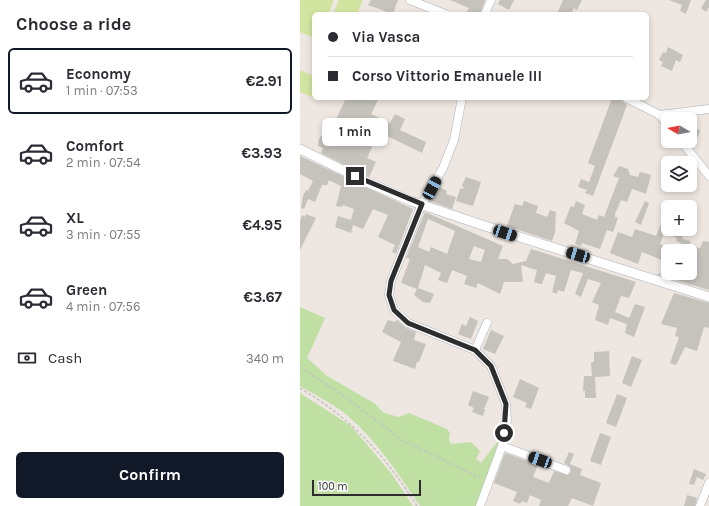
<!DOCTYPE html>
<meta charset="utf-8">
<style>
body{margin:0;font-family:Karla,sans-serif;background:#f7f7f7;color:#2b2b33;height:100vh;display:flex;flex-direction:column;font-size:15px;white-space:nowrap}
*{box-sizing:border-box;margin:0}
p{font-size:13px;color:#7c7c81}
.icon{flex:none;width:22px;height:22px;fill:none;stroke:currentColor;stroke-width:2;stroke-linecap:round;stroke-linejoin:round}
.map{position:relative;flex:1;overflow:hidden}
.sheet{display:flex;flex-direction:column;background:#fff;width:300px}
.sheet>*{flex:none}
.banner{position:absolute;left:12px;top:12px;width:337px;height:88px;border-radius:6px;box-shadow:0 2px 6px #0003;display:grid;align-content:center;height:88px;padding:0 16px;background:#fff}
.needle{width:26px;rotate:280deg}
.buttons{position:absolute;left:361px;top:112px;display:grid;gap:8px}
.buttons a{display:grid;place-items:center;width:36px;height:36px;border-radius:6px;background:#fff;box-shadow:0 2px 6px #0003;font-size:20px}
.scale{position:absolute;left:12px;bottom:10px;width:109px;box-sizing:border-box;padding-left:4px;border:2px solid #2d2d2d;border-top:0;font-size:11px;line-height:14px;white-space:nowrap;color:#2d2d2d;-webkit-text-stroke:3px #fff;paint-order:stroke}
.end{position:absolute;width:18px;height:18px;margin:-9px;border:5px solid #2d2d2d;background:#fff;box-shadow:0 0 0 2px #fff}
.from{border-radius:50%}
.bubble{position:absolute;height:28px;border-radius:6px;background:#fff;box-shadow:0 2px 6px #0003;font-size:13px;font-weight:700;line-height:28px;text-align:center}
.car{position:absolute;width:12px;height:24px;margin:-12px -6px;border-radius:5px;box-shadow:0 0 3px 1px #0007;background:linear-gradient(#222 24%,#8ab4d8 0 40%,#222 0 76%,#8ab4d8 0 86%,#222 0)}
.banner b{display:flex;align-items:center;gap:14px;height:38px;font-size:15px}
.banner b+b{border-top:1px solid #e1e1e2}
.banner i{width:10px;height:10px;background:#2b2b33}
ul{padding:0;list-style:none}
li{display:flex;align-items:center;gap:12px;height:66px;margin:0 8px 6px;padding:0 8px;border:2px solid transparent;border-radius:6px}
li div{flex:1}
li b{display:block;font-size:15px}
li em{font-style:normal;font-weight:700}
li.current{border-color:#111827}
li>.icon{width:36px;height:36px;stroke-width:1.5}
h2{padding:0 16px;font-size:18px;line-height:48px}
.pay{display:flex;align-items:center;gap:10px;height:44px;padding:0 16px;font-size:15px}
.pay p{margin-inline-start:auto}
.button{display:flex;gap:8px;margin-top:auto;padding:8px 16px}
.button a{flex:1;height:46px;border-radius:6px;background:#111827;color:#fff;font-size:16px;font-weight:700;line-height:46px;text-align:center}
main{display:flex;flex:1;min-height:0}
.map>svg:first-child{display:block}
.green{fill:#c0dfa3}
.pitch{fill:#d2e5a0}
.building{fill:#c6c2bc;fill-rule:evenodd}
.lines{fill:none;stroke-linecap:round;stroke-linejoin:round}
.minor-casing{stroke:#aeb1b8;stroke-width:9}
.tertiary-casing{stroke:#aeb1b8;stroke-width:10}
.path{stroke:#c4c4c4;stroke-width:1.5;stroke-dasharray:3 2;stroke-linecap:butt}
.minor{stroke:#fff;stroke-width:8}
.tertiary{stroke:#fff;stroke-width:9}
.route{stroke:#2d2d2d;stroke-width:5}
</style>
<main>
<section class="sheet">
<h2>Choose a ride</h2>
<ul>
<li class="current"><svg class="icon" aria-label="car" viewBox="0 0 24 24"><path d="M5 17H2v-5l4-1 3-4h7l3 4 3 1v5h-3M9 17h6M6 11h13"/><circle cx="7" cy="17" r="2"/><circle cx="17" cy="17" r="2"/></svg><div><b>Economy</b><p>1 min · 07:53</p></div><em>€2.91</em></li>
<li><svg class="icon" aria-label="car" viewBox="0 0 24 24"><path d="M5 17H2v-5l4-1 3-4h7l3 4 3 1v5h-3M9 17h6M6 11h13"/><circle cx="7" cy="17" r="2"/><circle cx="17" cy="17" r="2"/></svg><div><b>Comfort</b><p>2 min · 07:54</p></div><em>€3.93</em></li>
<li><svg class="icon" aria-label="car" viewBox="0 0 24 24"><path d="M5 17H2v-5l4-1 3-4h7l3 4 3 1v5h-3M9 17h6M6 11h13"/><circle cx="7" cy="17" r="2"/><circle cx="17" cy="17" r="2"/></svg><div><b>XL</b><p>3 min · 07:55</p></div><em>€4.95</em></li>
<li><svg class="icon" aria-label="car" viewBox="0 0 24 24"><path d="M5 17H2v-5l4-1 3-4h7l3 4 3 1v5h-3M9 17h6M6 11h13"/><circle cx="7" cy="17" r="2"/><circle cx="17" cy="17" r="2"/></svg><div><b>Green</b><p>4 min · 07:56</p></div><em>€3.67</em></li>
</ul>
<div class="pay"><svg class="icon" aria-label="cash" viewBox="0 0 24 24"><path d="M3 7h18v10H3z"/><circle cx="12" cy="12" r="2"/></svg>Cash<p>340 m</p></div>
<div class="button"><a>Confirm</a></div>
</section>
<div class="map">
<svg width="409" height="506" viewBox="0 0 409 506">
<rect width="100%" height="100%" fill="#ede6e1"/>
<!-- green -->
<g class="green">
<path d="M0,307L25,318L7,358L27,376L74,403L84,413L99,417L109,413L147,429L150,433L149,440L151,444L171,442L180,451L176,459L181,463L198,441L202,444L176,506H120C98,473 77,441 47,415C33,404 16,395 0,386Z"/>
<path d="M0,393L51,426L91,473L113,506H0Z"/>
</g>
<!-- pitch -->
<g class="pitch">
<path d="M0,0H34L28,14H14V38L0,32Z"/>
<path d="M39,0H63L57,14H33Z"/>
<path d="M0,70L14,76V98L0,92Z"/>
</g>
<!-- building -->
<g class="building">
<path d="M71,0H98L93,14L68,5Z"/>
<path d="M150,0H185L180,14H166L169,8Z"/>
<path d="M200,0H214L209,10L198,4Z"/>
<path d="M263,0H282L277,10L274,8L271,14H257Z"/>
<path d="M369,0H391L386,14L380,11L382,5Z"/>
<path d="M406,0H409V7L406,12L401,8Z"/>
<path d="M368,47L383,55L380,62L376,60L372,71L361,66L363,62L359,60L363,52L366,53Z"/>
<path d="M46,98H79L71,114L90,123L95,114L105,119L100,130L126,142L122,153L79,132L67,158L76,162L69,177L21,153L23,148L18,146L19,139L24,132L29,135ZM49,122L63,129L57,140L43,132Z"/>
<path d="M312,98H318L327,105L293,196L285,193L287,190L278,187L281,179L289,182L295,166L288,163Z"/>
<path d="M390,127L400,130L398,137L390,134Z"/>
<path d="M0,156L113,209L96,254L92,252L95,245L78,237L88,215L73,209L63,229L53,225L51,233L35,227L38,216L51,220L54,209L43,205L42,207L36,206L41,186L29,180L27,185H22L15,202L8,199L4,209L1,208L3,196L6,190L8,191L13,181L0,174Z"/>
<path d="M319,166L328,169L330,175L338,177L340,172L351,175L346,194L332,189L327,202L321,200L315,214V217L318,218L313,232L307,230L300,249L282,243L281,246L275,244L279,231L264,223L271,206L274,207L276,201L285,205L282,214L297,220L299,215L304,217L319,178L313,176Z"/>
<path d="M166,177L181,182L173,206L156,201L160,189L164,188L162,185Z"/>
<path d="M139,187L147,191L146,194L156,197L152,209L130,201Z"/>
<path d="M224,201L238,206L236,213L247,217L250,210L256,212L255,232L252,241L207,226L215,204L222,206Z"/>
<path d="M345,201L349,203L341,225L335,222Z"/>
<path d="M125,212L203,246L198,259H207L213,264L226,261L231,249L336,282L329,298L321,296L315,312L329,318L335,304L345,307L334,337L325,333L327,324L310,318L308,325L295,320L299,305L292,302L301,283L288,279L281,297L275,294L283,273L271,270L264,292L258,290L257,294L252,292L256,276L246,273L242,284H240L234,282L237,270L221,265L223,282H204L200,294L178,283L176,288L164,284L167,276L152,270L147,283L138,280L141,273L125,265L118,288L134,294L130,303L123,302L114,295L117,289L101,283L110,259L106,258ZM128,219L155,231L147,254L131,247L129,252L118,247ZM174,246L185,250L181,262L169,259Z"/>
<path d="M6,214L16,218L0,250V221L2,215L5,217Z"/>
<path d="M361,224L368,229H385L382,239L391,241L389,246L400,248L403,241L409,242V290L356,274L363,273L367,262L342,252L338,264L310,253L318,232L332,237L335,229L356,236ZM364,233L377,238L376,241L381,243L379,251H390V273H368V254L364,252L366,246L360,244Z"/>
<path d="M374,293L409,303V328L404,327L397,351L385,347L376,365L370,363L379,337L375,336L377,328L361,324Z"/>
<path d="M170,317L178,321L171,339L158,334L162,324L166,326Z"/>
<path d="M88,320L95,322L97,320L106,328L116,332L114,340L126,344L119,362H117L115,369L93,361L101,342L82,332Z"/>
<path d="M191,330L204,336L195,354L183,349Z"/>
<path d="M309,351L310,376L295,377L296,398H285V391H283L284,376H292L291,362H294V352Z"/>
<path d="M332,356L342,360L331,387L322,383Z"/>
<path d="M220,379L239,388L231,409L225,407L227,403L213,397Z"/>
<path d="M173,391L189,397L184,409L185,410L183,416L172,412L174,408L168,405Z"/>
<path d="M317,394L327,398L316,427L306,423Z"/>
<path d="M300,433L311,437L301,465L290,461Z"/>
<path d="M269,452L274,454L270,464L282,469L280,475L301,483L293,506L272,498L268,506H239L241,500L230,495L227,503L222,501L220,504L213,501L217,492L194,483L205,453L238,465L233,477L249,483L254,471L267,475L271,472L270,467L264,463Z"/>
<path d="M394,469L406,474L403,480L397,477L394,485L389,484Z"/>
<path d="M387,495L397,498L395,506H384Z"/>
</g>
<g class="lines">
<!-- minor casing -->
<g class="minor-casing">
<g id="minor">
<path d="M110,0L145,14"/>
<path d="M185,14L191,0"/>
<path d="M162,98L154,140L143,168L122,204L91,281L89,295L94,310L108,323L175,350L191,366L206,404L207,420L202,446L180,506"/>
<path d="M326,98L360,115L368,126"/>
<path d="M360,115L409,109"/>
<path d="M381,141L409,176"/>
<path d="M175,350L187,323"/>
<path d="M202,446L266,470"/>
<path d="M400,506L409,483"/>
</g>
</g>
<!-- tertiary casing -->
<g class="tertiary-casing">
<path id="tertiary" d="M0,149L67,182L111,201L182,225L409,297"/>
</g>
<!-- path -->
<g class="path">
<path d="M0,367L41,394L102,440L176,476L182,477"/>
<path d="M0,388C52,419 85,455 117,506"/>
</g>
<!-- minor -->
<use href="#minor" class="minor"/>
<!-- tertiary -->
<use href="#tertiary" class="tertiary"/>
</g>
<g class="lines">
<!-- route -->
<path class="route" d="M55,176L122,204L91,281L89,295L94,310L108,323L175,350L191,366L206,404L204,433"/>
</g>
</svg>
<div class="buttons">
<a><svg class="needle" viewBox="-14 -14 28 28"><path d="M0-13l5 13h-10z" fill="#e53935"/><path d="M0 13l5-13h-10z" fill="#7c7c81"/></svg></a>
<a><svg class="icon" aria-label="layers" viewBox="0 0 24 24"><path d="M12 4l9 5-9 5-9-5zM3 14l9 5 9-5"/></svg></a>
<a>+</a>
<a>−</a>
</div>
<div class="scale">100 m</div>
<i class="end from" style="left:204px;top:433px"></i>
<i class="end" style="left:55px;top:176px"></i>
<div class="bubble" style="left:22px;top:118px;width:66px">1 min</div>
<i class="car" style="left:132px;top:188px;rotate:28deg"></i>
<i class="car" style="left:205px;top:233px;rotate:108deg"></i>
<i class="car" style="left:278px;top:255px;rotate:286deg"></i>
<i class="car" style="left:240px;top:460px;rotate:290deg"></i>
<div class="banner">
<b><i class="from"></i>Via Vasca</b>
<b><i></i>Corso Vittorio Emanuele III</b>
</div>
</div>
</main>
